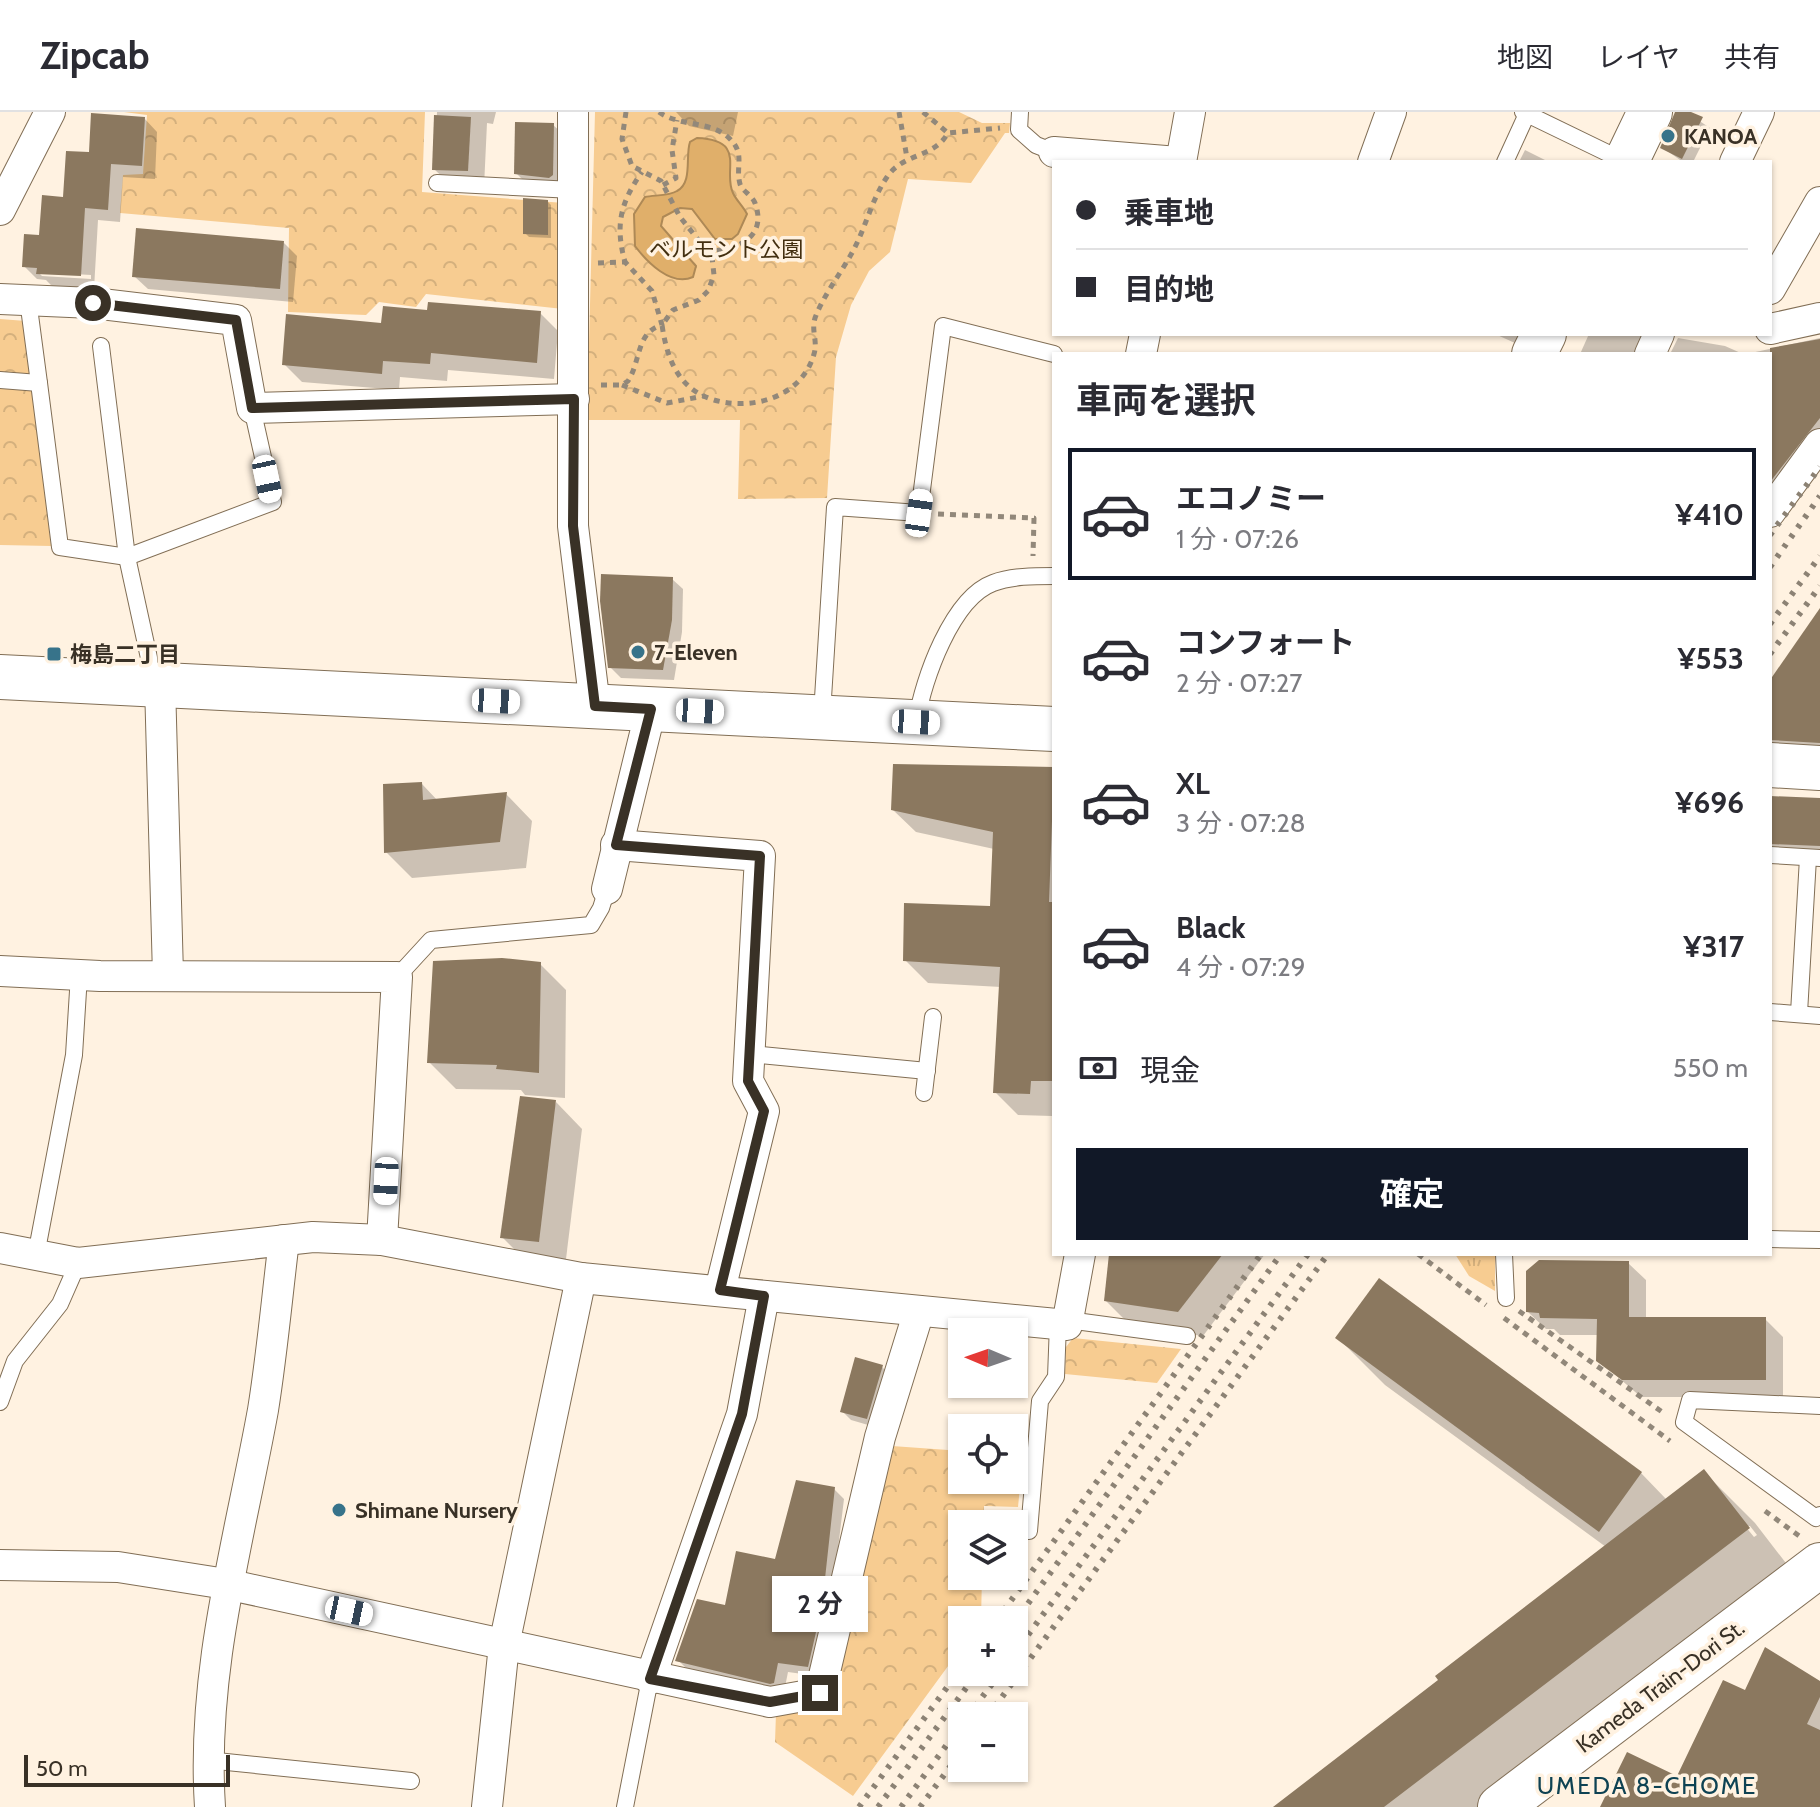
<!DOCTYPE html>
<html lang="ja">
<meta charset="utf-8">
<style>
body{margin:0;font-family:Cabin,"Noto Sans JP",sans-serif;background:#f7f7f7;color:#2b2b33;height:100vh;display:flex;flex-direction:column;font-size:30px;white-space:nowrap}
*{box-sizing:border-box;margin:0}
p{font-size:26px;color:#7c7c81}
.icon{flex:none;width:44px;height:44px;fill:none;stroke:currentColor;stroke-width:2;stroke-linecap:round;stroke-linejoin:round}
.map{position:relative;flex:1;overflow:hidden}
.panel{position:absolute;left:1052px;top:240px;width:720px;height:904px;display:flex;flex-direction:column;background:#fff;border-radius:0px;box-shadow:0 2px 6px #0004}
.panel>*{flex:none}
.top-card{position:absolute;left:1052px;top:48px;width:720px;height:176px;border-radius:0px;box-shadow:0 2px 6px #0004;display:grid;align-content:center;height:176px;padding:0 24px;background:#fff}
.needle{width:52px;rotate:272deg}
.fabs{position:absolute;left:948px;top:1206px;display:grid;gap:16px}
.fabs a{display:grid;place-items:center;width:80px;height:80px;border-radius:0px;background:#fff;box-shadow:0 2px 6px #0004;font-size:40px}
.scale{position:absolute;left:24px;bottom:20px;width:206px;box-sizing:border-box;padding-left:8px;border:4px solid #393126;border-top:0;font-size:22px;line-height:28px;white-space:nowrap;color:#393126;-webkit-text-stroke:6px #fff2e1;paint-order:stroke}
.end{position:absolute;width:36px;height:36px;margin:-18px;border:10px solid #393126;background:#fff;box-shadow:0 0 0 4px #fff}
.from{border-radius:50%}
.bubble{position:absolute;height:56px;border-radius:0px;background:#fff;box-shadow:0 2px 6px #0004;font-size:26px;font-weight:700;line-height:56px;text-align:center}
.car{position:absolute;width:24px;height:48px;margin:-24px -12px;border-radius:10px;box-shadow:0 0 6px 2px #0007;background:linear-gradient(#fff 24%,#345 0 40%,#fff 0 76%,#345 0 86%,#fff 0)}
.top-card b{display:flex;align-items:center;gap:28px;height:76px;font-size:30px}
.top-card b+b{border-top:2px solid #e1e1e2}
.top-card i{width:20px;height:20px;background:#2b2b33}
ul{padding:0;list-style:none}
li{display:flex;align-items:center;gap:24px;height:132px;margin:0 16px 12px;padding:0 8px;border:4px solid transparent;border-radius:0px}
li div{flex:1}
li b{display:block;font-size:30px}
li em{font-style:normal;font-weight:700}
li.on{border-color:#111827}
li>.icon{width:72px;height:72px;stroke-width:1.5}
h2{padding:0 24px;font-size:36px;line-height:96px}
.pay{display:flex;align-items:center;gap:20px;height:88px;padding:0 24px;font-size:30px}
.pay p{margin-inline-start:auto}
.button{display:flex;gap:16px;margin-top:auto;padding:16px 24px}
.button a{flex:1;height:92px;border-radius:0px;background:#111827;color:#fff;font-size:32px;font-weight:700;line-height:92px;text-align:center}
header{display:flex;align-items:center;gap:48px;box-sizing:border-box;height:112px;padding:0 40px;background:#fff;border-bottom:2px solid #e1e1e2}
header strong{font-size:38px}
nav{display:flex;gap:44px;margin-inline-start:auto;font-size:28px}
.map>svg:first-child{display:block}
.grass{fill:url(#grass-tufts)}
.park{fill:url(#park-crowns)}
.water{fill:#e0af6a;stroke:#ae8956;stroke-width:2}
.shadow{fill:#0003;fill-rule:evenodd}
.building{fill:#8b785f}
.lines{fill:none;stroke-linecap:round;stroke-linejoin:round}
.lane-casing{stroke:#816e55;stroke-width:18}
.street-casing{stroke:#816e55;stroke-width:32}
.secondary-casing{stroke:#816e55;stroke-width:46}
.path{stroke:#92887a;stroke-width:5;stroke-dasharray:6 6;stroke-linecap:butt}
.lane{stroke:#fff;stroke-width:16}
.street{stroke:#fff;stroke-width:30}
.secondary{stroke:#fff;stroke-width:44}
.rail{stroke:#8c8274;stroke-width:6;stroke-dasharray:4 8;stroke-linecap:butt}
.route{stroke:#393126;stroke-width:10}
.poi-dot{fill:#37738a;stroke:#fff2e1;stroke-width:3}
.labels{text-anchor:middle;stroke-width:7;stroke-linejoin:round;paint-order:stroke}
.poi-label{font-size:22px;font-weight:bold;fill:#393126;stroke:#fff2e1;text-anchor:start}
.park-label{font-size:22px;fill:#432f10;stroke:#fff2e1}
.street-label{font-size:22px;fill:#393126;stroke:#fff2e1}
.neighbourhood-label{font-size:24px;letter-spacing:2px;fill:#0e4253;stroke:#fff2e1}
</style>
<header>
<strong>Zipcab</strong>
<nav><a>地図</a><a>レイヤ</a><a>共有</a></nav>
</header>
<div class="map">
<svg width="1820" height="1695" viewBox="0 0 1820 1695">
<defs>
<pattern id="grass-tufts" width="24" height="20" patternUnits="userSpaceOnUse" patternTransform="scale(2)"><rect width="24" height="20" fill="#f7cc91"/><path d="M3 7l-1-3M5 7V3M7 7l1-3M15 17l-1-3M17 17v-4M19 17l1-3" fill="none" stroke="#d4b07d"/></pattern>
<pattern id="park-crowns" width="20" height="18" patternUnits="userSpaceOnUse" patternTransform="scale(2)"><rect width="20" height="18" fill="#f7cc91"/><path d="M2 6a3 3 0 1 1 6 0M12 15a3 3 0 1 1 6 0" fill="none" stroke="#d4b07d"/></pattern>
</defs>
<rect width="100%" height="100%" fill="#fff2e1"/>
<!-- grass -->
<path class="grass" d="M1455,1142H1495V1179L1469,1164Z"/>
<!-- park -->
<g class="park">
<path d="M124,0H425L422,80L564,91L563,197L426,182L416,195L379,190L366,203L288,200L289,116L120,101L123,63L143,62L147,3Z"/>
<path d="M595,0H959L982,11H1010L1009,21H1005L971,71L908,67L890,140L869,159L851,193L836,245L827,386L738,387L740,308H587Z"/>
<path d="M0,207L26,209L51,434L0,433Z"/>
<path d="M1073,1226L1181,1237L1157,1271L1065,1262L1066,1235Z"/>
<path d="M969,1308L1026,1314L1018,1395L984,1394L983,1412H962V1464H982L981,1508H962V1535L853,1684L775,1630L776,1601L831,1592L892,1334L962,1339V1368H1014V1316H968Z"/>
</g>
<!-- water -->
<path class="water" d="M697,26C748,28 722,59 733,81C736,88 743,94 747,102L738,122L732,127H715L692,97L680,96L663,105L661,114L696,154L693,165C671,175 647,150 635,134L634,102L645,85C654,83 669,84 677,79C693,71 685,44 690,30Z"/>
<!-- shadow -->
<g class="shadow">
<path d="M437,0H496L493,12L487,11L484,75L451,73L434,57Z"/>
<path d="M676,0H738L733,24L689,14Z"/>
<path d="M1675,0H1686L1710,16L1693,50H1683L1663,36L1675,11Z"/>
<path d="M144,6L157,20L155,67L123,65L120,110L98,108L94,177L52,174L46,168L37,167L24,154L91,42ZM38,160L91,163V167L42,164Z"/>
<path d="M553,13L562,21L561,72L525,70L516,61Z"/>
<path d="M1525,38L1549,50H1519Z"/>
<path d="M548,90L551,93V126L529,125L525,121Z"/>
<path d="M284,131L297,144L293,190L148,177L134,164Z"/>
<path d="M429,200L540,201L558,219L554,267L448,258L447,269L400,265L399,278L302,270L284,252Z"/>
<path d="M1495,222H1533L1526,236Z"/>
<path d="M1589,222H1648L1644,242H1580Z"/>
<path d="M1678,226L1725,234L1743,242H1670Z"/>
<path d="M1820,226V325L1770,390V242H1746Z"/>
<path d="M672,467L683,477L682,520L674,568L621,566L610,555Z"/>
<path d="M1820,500V641L1770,640V571Z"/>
<path d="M895,654L1054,657L1052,1004L1018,1003L995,980L1001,875L928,871L905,848L992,796L994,737L916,720L893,698Z"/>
<path d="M422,672L438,689L506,682L532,709L526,756L412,766L386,740Z"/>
<path d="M1770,688L1820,690V745L1770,743Z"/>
<path d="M540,852L566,878L565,986L525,983L521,978L456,977L429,950Z"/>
<path d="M556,990L582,1017L565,1155L528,1151L502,1125Z"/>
<path d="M1111,1142H1265L1203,1224L1131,1214L1106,1189Z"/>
<path d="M1628,1151L1646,1168V1207H1765L1783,1225V1285H1641L1598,1248L1599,1223H1560L1554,1217H1546L1528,1200Z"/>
<path d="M1338,1226L1641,1361L1667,1388L1704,1360L1755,1411L1799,1468L1502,1695H1276L1441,1569L1606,1435L1385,1273ZM1745,1414H1750L1757,1423L1754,1425Z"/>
<path d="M882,1255L891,1264L875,1315L851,1308L842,1299Z"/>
<path d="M834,1377L844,1387L829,1511L817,1564L788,1560L784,1580L688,1558L678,1548L726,1496L777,1449Z"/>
<path d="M1820,1572V1695H1609L1678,1667L1746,1581Z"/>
</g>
<!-- building -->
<g class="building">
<path d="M1675,0H1691L1703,5L1682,47L1660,36Z"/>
<path d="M91,1L145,5L142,54L111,52L108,98L85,96L81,164L36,162L37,156L22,155L24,122L39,123L42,83L63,85L66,39L89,40Z"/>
<path d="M434,3L471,5L468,59L432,58Z"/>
<path d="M515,10L554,11L553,63L549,66L514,62Z"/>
<path d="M523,86L548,88V123L523,122Z"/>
<path d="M136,116L284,129L280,177L132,165Z"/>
<path d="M428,190L541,199L537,251L431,241L430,252L383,249L382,262L282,253L286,202L381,211L383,194L427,198Z"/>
<path d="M1820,227V306L1770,370V236Z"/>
<path d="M601,462L673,465L672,508L663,558L608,556L600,489Z"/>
<path d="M1820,496V631L1770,628V568Z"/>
<path d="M893,652L1054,655L1049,790H1054V969H1031L1030,982L993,981L1000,855L903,849L904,791L990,794L993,720L891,698Z"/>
<path d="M422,670L423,688L507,680L500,730L384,741L383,672Z"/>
<path d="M1770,684L1820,686V734L1770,732Z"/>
<path d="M502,846L541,850L539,961L496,957L497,953L427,951L433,849Z"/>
<path d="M520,984L556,988L539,1130L500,1126Z"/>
<path d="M1109,1142H1223L1178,1200L1104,1189Z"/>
<path d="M1539,1148L1629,1149V1205H1766V1268H1622L1596,1249L1597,1207L1540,1206L1539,1201L1526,1200V1159Z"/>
<path d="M1379,1166L1642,1360L1599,1420L1335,1226Z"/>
<path d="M855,1245L883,1253L867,1307L840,1300Z"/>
<path d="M1704,1357L1750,1416L1384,1695H1273L1438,1568L1435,1564Z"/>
<path d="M796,1368L835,1375L822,1494L808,1555L778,1551L774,1571L770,1572L675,1549L697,1487L725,1493L736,1439L775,1447Z"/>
<path d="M1765,1535L1820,1569V1585L1807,1612L1820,1618V1695H1600L1627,1640L1677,1664L1723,1568L1745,1578Z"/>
</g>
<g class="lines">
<!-- lane casing -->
<g class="lane-casing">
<g id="lane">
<path d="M1020,0L1019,18L1036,33L1054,40"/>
<path d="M1523,0L1624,49"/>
<path d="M1505,50L1527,2"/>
<path d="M437,71L573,78"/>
<path d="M28,188L39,271"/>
<path d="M101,234L127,445L149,546L150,572"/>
<path d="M0,268L39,271L60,435L127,445L273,390L252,296"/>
<path d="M822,602L835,395L919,401L943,214L1054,242"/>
<path d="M917,607C923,568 952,486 993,471C1011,464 1035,464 1054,464"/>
<path d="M1770,743L1820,746"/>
<path d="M397,865L431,828L591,813L601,796L607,777"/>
<path d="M1770,900L1820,904"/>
<path d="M1799,901L1808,746"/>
<path d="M750,942L927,959"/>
<path d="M924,981L933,905"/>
<path d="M1770,1127L1820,1128"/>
<path d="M1504,1142L1506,1186"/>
<path d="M36,1143L74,943L79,863"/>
<path d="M1068,1208L1187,1224"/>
<path d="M0,1290L15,1249L60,1192L78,1151"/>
<path d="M1820,1294L1690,1288L1684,1310L1816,1406L1820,1403"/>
<path d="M1029,1419L1040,1289L1056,1265L1058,1212"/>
<path d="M207,1648L411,1669"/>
<path d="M625,1695L650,1567"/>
</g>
</g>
<!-- street casing -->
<g class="street-casing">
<g id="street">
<path d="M573,0V414L595,594"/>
<path d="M1054,40L1178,50"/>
<path d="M1181,50L1190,0"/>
<path d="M1373,50L1391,0"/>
<path d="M1735,50L1759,0"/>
<path d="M0,98L50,0"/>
<path d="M1770,177L1820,90"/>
<path d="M0,187L93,191L236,208L252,296L574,287"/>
<path d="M1770,217L1820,206"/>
<path d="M1141,242L1145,222"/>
<path d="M1650,242L1659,222"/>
<path d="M1770,400L1820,332"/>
<path d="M160,572L168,863"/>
<path d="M616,733L760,744L748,969L764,999L720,1178"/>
<path d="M607,777L651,597"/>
<path d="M0,859L100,864L397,865L382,1128"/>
<path d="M0,1136L78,1151L313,1125L382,1128L581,1166L1067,1213L1080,1142"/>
<path d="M0,1453L118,1455L226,1472L770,1590L820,1581L880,1325L919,1199"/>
<path d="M650,1567L742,1302L764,1184"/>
<path d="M210,1695C201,1559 239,1430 263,1298C272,1242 277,1185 284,1128"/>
<path d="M487,1695L504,1533L581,1166"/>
</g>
</g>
<!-- secondary casing -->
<g class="secondary-casing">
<g id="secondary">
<path d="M1626,50L1650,0"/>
<path d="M1534,242L1544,222"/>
<path d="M0,565L1054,617"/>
<path d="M1770,653L1820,656"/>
<path d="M1500,1695L1820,1453"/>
</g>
</g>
<!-- path -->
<g class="path">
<path d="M626,0L622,27L632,54L661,69L680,105L712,145L714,163L708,179L699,188L673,198L662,213C667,247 678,277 714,288C753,299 802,285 814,242C818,229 811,219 815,206C824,182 842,160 854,137C866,114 872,87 887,65C904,40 933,47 948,21L1000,16"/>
<path d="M659,0C679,15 710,8 729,26C746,42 735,54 740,72C742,79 752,83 755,91C768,126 736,138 709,139"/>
<path d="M899,0L907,46"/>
<path d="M923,0L948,21"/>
<path d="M663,73L676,66L672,38L677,8"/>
<path d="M598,151L625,150C615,114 620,91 642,60"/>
<path d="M601,273H622L628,269C641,249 636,220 662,213L652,179L625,150"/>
<path d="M622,273L667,291L704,284"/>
<path d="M938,402L1034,406L1033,444"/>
<path d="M1418,1142L1486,1193"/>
<path d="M1519,1199L1665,1302"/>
<path d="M1504,1206L1670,1329"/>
<path d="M1765,1399L1802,1426"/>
</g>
<!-- lane -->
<use href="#lane" class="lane"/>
<!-- street -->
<use href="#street" class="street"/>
<!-- secondary -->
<use href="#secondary" class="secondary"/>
<!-- rail -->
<g class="rail">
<path d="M1770,423L1820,355"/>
<path d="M1770,455L1820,384"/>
<path d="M1770,512L1820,444"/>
<path d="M1770,542L1820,474"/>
<path d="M997,1508L1261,1142"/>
<path d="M1014,1511L1281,1142"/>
<path d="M1014,1542L1308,1142"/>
<path d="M968,1604L1001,1560"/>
<path d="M988,1604L1328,1142"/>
<path d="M859,1695L962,1555"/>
<path d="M878,1695L978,1560"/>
<path d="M901,1695L962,1612"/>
<path d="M920,1695L962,1639"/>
</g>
</g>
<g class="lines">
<!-- route -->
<path class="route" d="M93,191L236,208L252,296L574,287L573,414L595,594L651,597L616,733L760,744L748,969L764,999L720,1178L764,1184L742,1302L650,1567L770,1590L820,1581"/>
</g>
<!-- markers -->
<g class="poi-dot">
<circle cx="1668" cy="24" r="8"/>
<circle cx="638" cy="540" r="8"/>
<rect x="46" y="534" width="16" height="16" rx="4"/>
<circle cx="339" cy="1398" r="8"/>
</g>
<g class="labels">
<!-- poi labels -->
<g class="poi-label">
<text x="1684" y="32">KANOA</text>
<text x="654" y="548">7-Eleven</text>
<text x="70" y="550">梅島二丁目</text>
<text x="355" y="1406">Shimane Nursery</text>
</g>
<!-- park labels -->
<g class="park-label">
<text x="726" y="145">ベルモント公園</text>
</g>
<!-- street labels -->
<g class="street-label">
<text transform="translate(1660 1574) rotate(-37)" y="8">Kameda Train-Dori St.</text>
</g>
<!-- neighbourhood labels -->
<g class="neighbourhood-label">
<text x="1647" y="1682">UMEDA 8-CHOME</text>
</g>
</g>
</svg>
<div class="fabs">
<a><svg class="needle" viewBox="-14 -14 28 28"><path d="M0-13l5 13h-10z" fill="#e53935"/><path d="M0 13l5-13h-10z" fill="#7c7c81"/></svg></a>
<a><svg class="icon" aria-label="locate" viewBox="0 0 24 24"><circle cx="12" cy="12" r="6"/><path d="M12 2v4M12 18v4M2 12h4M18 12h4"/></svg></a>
<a><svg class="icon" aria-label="layers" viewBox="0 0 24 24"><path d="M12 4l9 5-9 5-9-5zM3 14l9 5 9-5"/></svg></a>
<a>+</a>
<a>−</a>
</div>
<div class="scale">50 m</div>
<i class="end from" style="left:93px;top:191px"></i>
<i class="end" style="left:820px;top:1581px"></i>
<div class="bubble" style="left:772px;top:1464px;width:96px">2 分</div>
<i class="car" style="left:267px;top:367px;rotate:168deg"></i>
<i class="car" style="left:919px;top:401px;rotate:8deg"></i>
<i class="car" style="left:496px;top:589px;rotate:93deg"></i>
<i class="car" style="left:700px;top:599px;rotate:93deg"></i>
<i class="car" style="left:916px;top:610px;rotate:93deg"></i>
<i class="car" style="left:386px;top:1069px;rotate:183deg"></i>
<i class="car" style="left:349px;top:1499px;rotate:102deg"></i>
<div class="top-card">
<b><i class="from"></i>乗車地</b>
<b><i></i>目的地</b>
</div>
<section class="panel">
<h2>車両を選択</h2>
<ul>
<li class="on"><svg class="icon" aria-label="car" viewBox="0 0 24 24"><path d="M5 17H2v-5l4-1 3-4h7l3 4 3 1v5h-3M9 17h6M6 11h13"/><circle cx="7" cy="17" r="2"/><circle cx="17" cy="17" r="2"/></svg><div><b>エコノミー</b><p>1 分 · 07:26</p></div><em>¥410</em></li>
<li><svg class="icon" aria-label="car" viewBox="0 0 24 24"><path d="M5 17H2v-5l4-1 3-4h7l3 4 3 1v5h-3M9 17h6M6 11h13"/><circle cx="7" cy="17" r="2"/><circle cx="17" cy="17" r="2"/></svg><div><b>コンフォート</b><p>2 分 · 07:27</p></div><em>¥553</em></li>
<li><svg class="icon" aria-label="car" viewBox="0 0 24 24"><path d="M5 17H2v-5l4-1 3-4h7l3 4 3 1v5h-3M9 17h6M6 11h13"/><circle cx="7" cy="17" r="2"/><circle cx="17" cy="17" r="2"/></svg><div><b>XL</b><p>3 分 · 07:28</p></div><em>¥696</em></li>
<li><svg class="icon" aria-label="car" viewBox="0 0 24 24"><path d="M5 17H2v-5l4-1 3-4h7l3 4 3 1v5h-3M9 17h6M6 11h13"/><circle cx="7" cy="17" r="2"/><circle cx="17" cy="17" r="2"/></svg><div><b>Black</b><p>4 分 · 07:29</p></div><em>¥317</em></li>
</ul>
<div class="pay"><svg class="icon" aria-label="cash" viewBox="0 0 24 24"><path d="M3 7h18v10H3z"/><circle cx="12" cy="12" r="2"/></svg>現金<p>550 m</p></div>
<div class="button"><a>確定</a></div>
</section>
</div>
